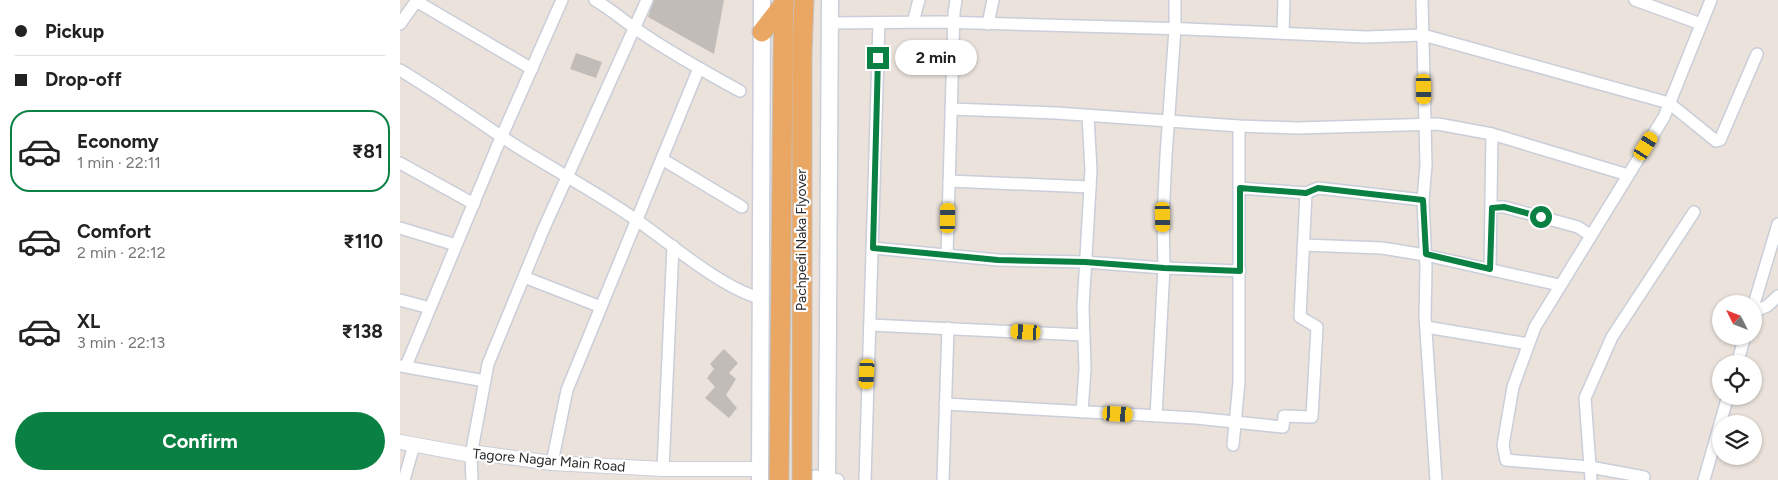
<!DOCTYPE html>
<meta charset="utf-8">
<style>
body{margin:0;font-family:Figtree,sans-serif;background:#f6f6f6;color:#222;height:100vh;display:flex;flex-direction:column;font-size:19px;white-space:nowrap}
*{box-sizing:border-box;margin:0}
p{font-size:16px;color:#767676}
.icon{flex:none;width:28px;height:28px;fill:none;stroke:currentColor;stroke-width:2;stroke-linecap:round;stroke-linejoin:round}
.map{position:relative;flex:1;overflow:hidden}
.sheet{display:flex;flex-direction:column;background:#fff;width:400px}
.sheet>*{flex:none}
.hud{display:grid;align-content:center;height:110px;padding:0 15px;background:#fff}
.needle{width:32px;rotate:312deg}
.tools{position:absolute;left:1312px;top:295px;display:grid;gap:10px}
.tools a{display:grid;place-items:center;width:50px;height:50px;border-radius:50%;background:#fff;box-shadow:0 1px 4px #0004;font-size:25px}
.end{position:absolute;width:22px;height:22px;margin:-11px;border:6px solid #0b8043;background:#fff;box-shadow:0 0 0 2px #fff}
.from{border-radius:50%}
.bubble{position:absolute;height:35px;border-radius:18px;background:#fff;box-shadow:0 1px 4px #0004;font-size:16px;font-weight:700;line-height:35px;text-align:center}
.car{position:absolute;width:15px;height:30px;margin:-15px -8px;border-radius:6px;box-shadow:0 0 4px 1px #0007;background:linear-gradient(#f5c518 24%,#345 0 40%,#f5c518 0 76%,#345 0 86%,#f5c518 0)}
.hud b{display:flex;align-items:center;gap:18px;height:48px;font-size:19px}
.hud b+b{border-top:1px solid #e0e0e0}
.hud i{width:12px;height:12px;background:#222}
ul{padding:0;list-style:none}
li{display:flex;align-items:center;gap:15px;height:82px;margin:0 10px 8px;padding:0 5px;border:2px solid transparent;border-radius:20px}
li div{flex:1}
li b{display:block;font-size:19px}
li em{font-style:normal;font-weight:700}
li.on{border-color:#0b8043}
li>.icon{width:45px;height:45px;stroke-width:1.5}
.action{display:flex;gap:10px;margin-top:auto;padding:10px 15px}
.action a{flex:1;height:58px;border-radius:30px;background:#0b8043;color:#fff;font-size:20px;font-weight:700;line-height:58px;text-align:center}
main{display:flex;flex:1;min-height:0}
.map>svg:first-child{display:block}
.building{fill:#c2bcb8}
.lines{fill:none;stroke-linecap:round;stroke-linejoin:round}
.minor-casing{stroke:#caced9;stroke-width:14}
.tertiary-casing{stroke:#caced9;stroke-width:16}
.secondary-casing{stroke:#caced9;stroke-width:19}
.trunk-casing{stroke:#c3c3c3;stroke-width:21}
.minor{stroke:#fff;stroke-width:11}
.tertiary{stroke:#fff;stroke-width:14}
.secondary{stroke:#fff;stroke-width:16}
.trunk{stroke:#eaa663;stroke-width:19}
.trunk-bridge-casing{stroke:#c3c3c3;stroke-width:21;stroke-linecap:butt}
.trunk-bridge{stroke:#eaa663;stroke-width:19}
.route{stroke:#0b8043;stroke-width:6}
.labels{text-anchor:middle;stroke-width:4.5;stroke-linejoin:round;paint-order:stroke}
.street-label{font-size:14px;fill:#292929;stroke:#fff}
</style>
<main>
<section class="sheet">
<div class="hud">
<b><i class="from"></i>Pickup</b>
<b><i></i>Drop-off</b>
</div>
<ul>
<li class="on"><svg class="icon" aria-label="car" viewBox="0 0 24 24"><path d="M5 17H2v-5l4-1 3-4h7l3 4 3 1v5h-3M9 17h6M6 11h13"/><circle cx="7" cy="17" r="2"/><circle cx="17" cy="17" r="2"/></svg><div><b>Economy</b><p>1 min · 22:11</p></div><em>₹81</em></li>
<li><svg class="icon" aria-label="car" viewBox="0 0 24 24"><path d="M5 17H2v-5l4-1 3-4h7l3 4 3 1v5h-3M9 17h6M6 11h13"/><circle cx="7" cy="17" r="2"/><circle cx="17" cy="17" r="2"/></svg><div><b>Comfort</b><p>2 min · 22:12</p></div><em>₹110</em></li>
<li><svg class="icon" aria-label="car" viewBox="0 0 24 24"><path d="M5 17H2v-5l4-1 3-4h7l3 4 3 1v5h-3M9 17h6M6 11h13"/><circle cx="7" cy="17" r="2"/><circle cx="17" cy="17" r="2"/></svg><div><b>XL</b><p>3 min · 22:13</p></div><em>₹138</em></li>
</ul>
<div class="action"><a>Confirm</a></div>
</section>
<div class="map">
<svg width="1378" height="480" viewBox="0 0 1378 480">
<rect width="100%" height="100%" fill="#eae2db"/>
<!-- building -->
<g class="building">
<path d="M254,0H324L314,54L248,17Z"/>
<path d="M176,53L202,62L196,78L170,69Z"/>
<path d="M324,349L338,363L329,373L336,379L326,395L337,408L329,418L305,398L315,387L307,378L314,369L310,364Z"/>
</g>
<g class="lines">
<!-- minor casing -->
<g class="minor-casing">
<g id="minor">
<path d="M195,0C210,9 222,19 236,29C269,52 305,72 340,91"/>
<path d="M1022,0L1026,165L1023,200L1026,268L1025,316L1036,480"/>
<path d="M1235,0L1301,24"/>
<path d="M16,1L132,69"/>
<path d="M513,22L519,0"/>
<path d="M430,23L540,22L787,29L966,37L1023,35L1269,103L1316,141L1320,140L1357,54"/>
<path d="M0,24L17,0"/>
<path d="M588,24L593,0"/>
<path d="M883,33L884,0"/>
<path d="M0,70C35,91 68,114 102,137C146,166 194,190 238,221C271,244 323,289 360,298"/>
<path d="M551,109L656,113L839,126L897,128L1038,124L1092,134L1228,175"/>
<path d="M262,159L342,207"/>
<path d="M0,163L74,204"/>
<path d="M549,181L690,187"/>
<path d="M840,188L906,193L918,188L1023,200"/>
<path d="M1092,207H1104L1178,227L1190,235"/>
<path d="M0,228L56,245"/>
<path d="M903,245L982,248L1025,255L1159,285"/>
<path d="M473,248L598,260L685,262L764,268L840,271"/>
<path d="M547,255L554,13L556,0"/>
<path d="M1090,269L1092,134"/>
<path d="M124,277L201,307"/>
<path d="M0,300L30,308"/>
<path d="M1354,304L1378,224"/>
<path d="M1354,312L1367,306L1378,296"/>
<path d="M470,325L684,335"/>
<path d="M1026,327L1128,344"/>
<path d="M1337,364L1345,336"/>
<path d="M0,366L85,381"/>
<path d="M6,366L97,147L162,0"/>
<path d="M545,404L796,418L883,427L884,416L912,417L917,327L900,317L906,193"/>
<path d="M682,412L685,369L683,308L691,170L688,116"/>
<path d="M756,416L764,268L763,217L766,156L775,29V0"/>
<path d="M833,445L839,382V126"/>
<path d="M152,463L167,390L299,68"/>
<path d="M263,469L273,246"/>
<path d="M415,476L438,480"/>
<path d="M1244,477L1190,467L1106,460L1103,445L1113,387L1135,327L1264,117L1311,0"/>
<path d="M4,480L14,445"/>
<path d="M72,480L71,455L88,364L144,228L247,0"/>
<path d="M465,480L479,23"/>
<path d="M543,480L548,328"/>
<path d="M1191,480L1185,398L1212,337L1294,212"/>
<path d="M1304,480L1328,396"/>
</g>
</g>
<!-- tertiary casing -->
<g class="tertiary-casing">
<path id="tertiary" d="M0,442L71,455L78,453L152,463L263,469H360"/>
</g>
<!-- secondary casing -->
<g class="secondary-casing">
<g id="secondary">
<path d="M360,480L362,0"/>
<path d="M427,480L430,0"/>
</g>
</g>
<!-- trunk casing -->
<g class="trunk-casing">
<g id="trunk">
<path d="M362,32L384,4"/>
<path d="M402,56L404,0"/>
<path d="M383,57L384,0"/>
</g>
</g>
<!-- minor -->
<use href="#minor" class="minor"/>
<!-- tertiary -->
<use href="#tertiary" class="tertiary"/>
<!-- secondary -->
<use href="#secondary" class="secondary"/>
<!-- trunk -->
<use href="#trunk" class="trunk"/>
<!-- trunk-bridge casing -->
<g class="trunk-bridge-casing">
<g id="trunk-bridge">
<path d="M402,56V480"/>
<path d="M379,480L383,57"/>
</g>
</g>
<!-- trunk-bridge -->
<use href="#trunk-bridge" class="trunk-bridge"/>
</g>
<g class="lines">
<!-- route -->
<path class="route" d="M478,58L473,248L598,260L685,262L764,268L840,271V188L906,193L918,188L1023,200L1026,254L1090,269L1092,208L1104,207L1141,217"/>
</g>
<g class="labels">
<!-- street labels -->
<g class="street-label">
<text transform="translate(401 240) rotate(-90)" y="5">Pachpedi Naka Flyover</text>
<text transform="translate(149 460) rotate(5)" y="5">Tagore Nagar Main Road</text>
</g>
</g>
</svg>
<div class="tools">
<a><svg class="needle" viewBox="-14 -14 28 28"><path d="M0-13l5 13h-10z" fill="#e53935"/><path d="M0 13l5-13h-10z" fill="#767676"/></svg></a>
<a><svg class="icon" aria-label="locate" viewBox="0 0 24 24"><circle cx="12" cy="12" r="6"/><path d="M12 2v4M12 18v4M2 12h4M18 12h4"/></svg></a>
<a><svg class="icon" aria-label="layers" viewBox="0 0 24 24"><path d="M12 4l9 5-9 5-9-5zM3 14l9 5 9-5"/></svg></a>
</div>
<i class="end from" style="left:1141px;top:217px"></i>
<i class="end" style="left:478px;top:58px"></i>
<div class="bubble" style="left:495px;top:40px;width:82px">2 min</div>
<i class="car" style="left:1024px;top:89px;rotate:179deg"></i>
<i class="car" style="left:1246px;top:146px;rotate:32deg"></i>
<i class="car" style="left:763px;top:217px;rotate:179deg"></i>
<i class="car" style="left:548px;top:218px;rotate:1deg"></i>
<i class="car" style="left:626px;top:332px;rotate:273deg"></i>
<i class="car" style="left:467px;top:374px;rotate:183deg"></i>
<i class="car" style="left:718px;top:414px;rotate:93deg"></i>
</div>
</main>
